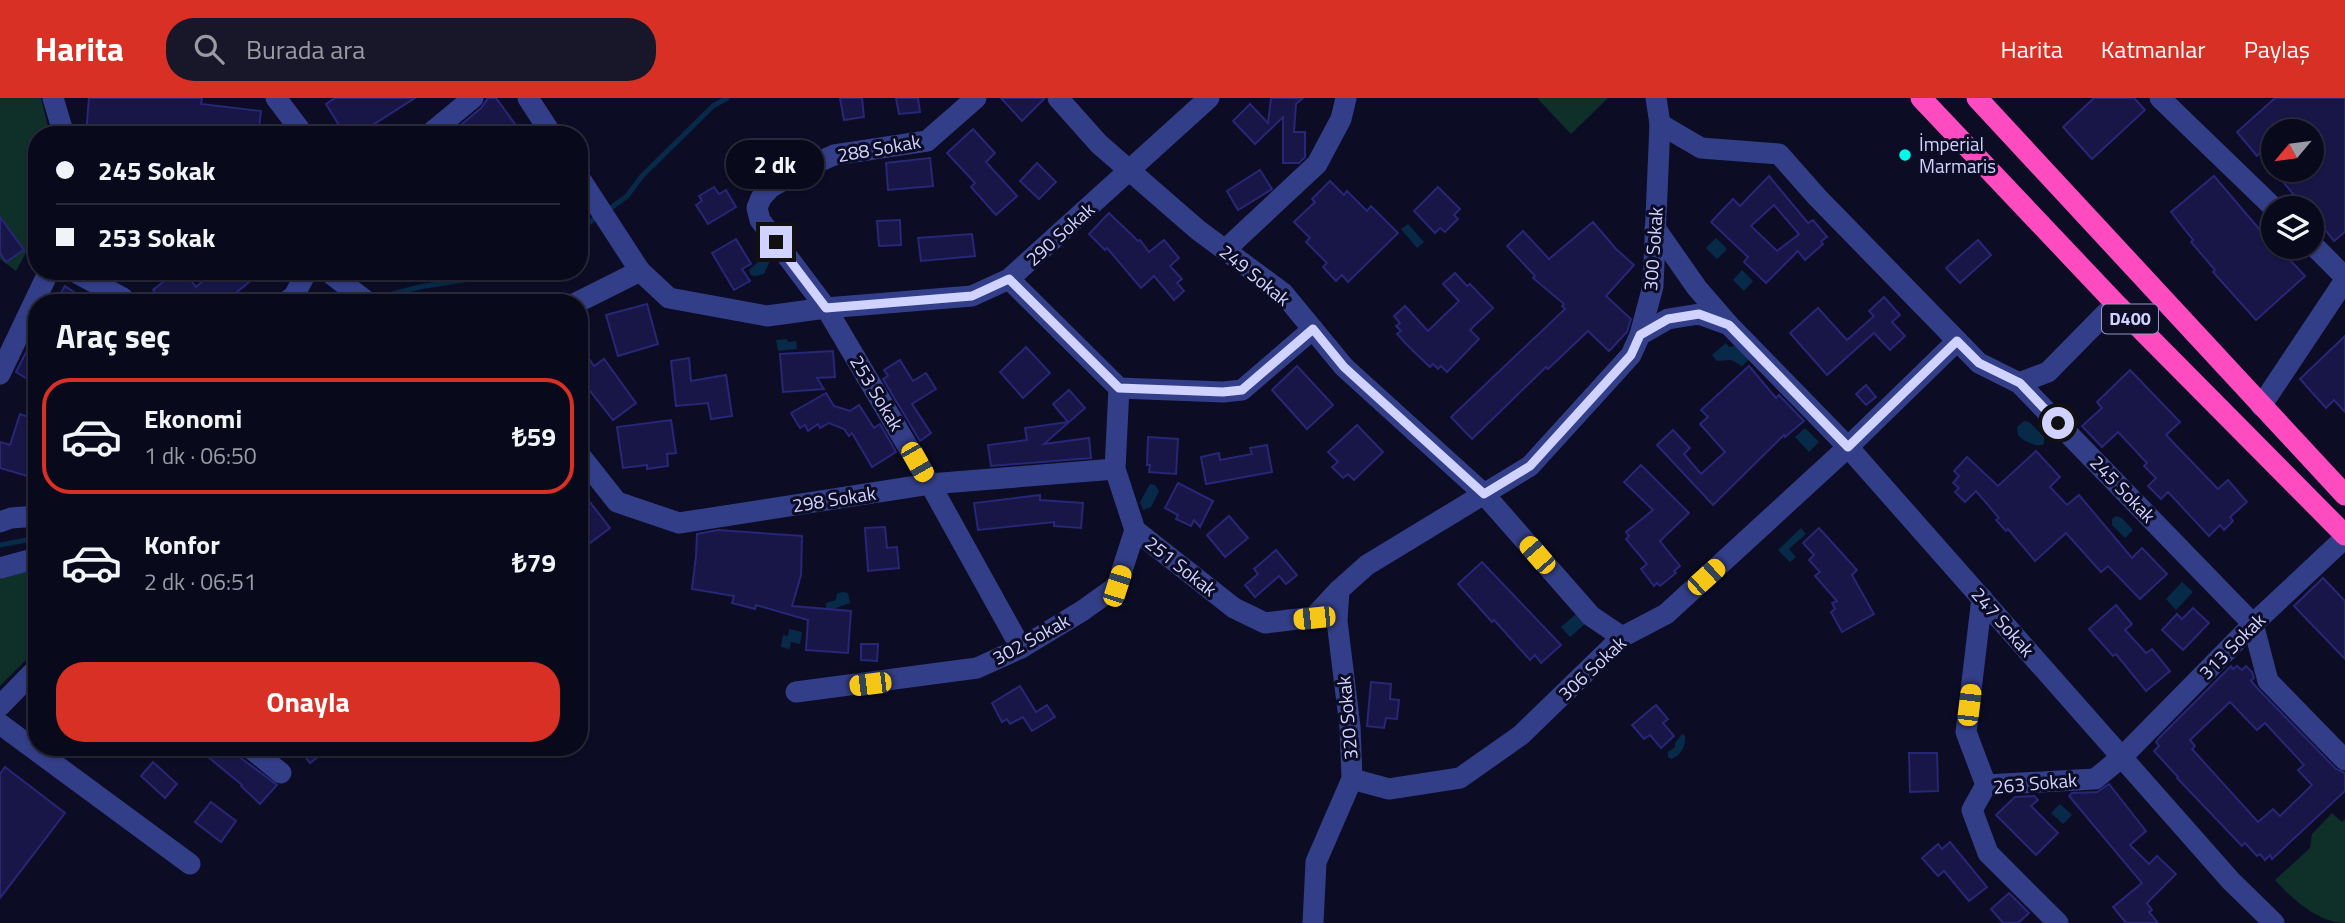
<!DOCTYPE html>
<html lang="tr">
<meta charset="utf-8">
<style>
body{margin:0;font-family:"Titillium Web",sans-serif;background:#171729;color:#f1f3f6;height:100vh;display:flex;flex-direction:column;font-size:26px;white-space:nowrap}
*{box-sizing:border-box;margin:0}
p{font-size:23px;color:#999aa3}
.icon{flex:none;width:38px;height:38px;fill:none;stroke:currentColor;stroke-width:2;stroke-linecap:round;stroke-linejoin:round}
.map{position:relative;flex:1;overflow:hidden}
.drawer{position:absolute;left:28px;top:196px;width:560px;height:462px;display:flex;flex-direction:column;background:#09091c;border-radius:28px;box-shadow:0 2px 5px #0004,0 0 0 2px #292a3b}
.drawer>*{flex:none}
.guide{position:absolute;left:28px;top:28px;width:560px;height:154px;border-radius:28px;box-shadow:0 2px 5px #0004,0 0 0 2px #292a3b;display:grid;align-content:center;height:154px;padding:0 28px;background:#09091c}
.needle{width:46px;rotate:241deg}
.tools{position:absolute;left:2261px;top:21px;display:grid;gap:14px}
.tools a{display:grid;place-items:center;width:63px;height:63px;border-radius:50%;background:#09091c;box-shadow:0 2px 5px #0004,0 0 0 2px #292a3b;font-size:35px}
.end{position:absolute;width:32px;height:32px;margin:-16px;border:9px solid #d0d3ff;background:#111;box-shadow:0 0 0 4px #111}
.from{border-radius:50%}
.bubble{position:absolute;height:49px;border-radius:24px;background:#09091c;box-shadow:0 2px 5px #0004,0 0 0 2px #292a3b;font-size:23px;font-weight:700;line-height:49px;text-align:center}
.car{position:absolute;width:21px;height:42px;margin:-21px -10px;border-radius:9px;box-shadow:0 0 5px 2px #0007;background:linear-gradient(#f5c518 24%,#345 0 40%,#f5c518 0 76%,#345 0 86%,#f5c518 0)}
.guide b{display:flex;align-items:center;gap:24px;height:66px;font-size:26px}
.guide b+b{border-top:2px solid #292a3b}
.guide i{width:18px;height:18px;background:#f1f3f6}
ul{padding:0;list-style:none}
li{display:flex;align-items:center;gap:21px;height:116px;margin:0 14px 10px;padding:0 14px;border:4px solid transparent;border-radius:28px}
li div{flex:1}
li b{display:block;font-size:26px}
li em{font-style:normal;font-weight:700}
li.current{border-color:#d93025}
li>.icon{width:63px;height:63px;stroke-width:1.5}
h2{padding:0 28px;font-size:32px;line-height:84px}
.primary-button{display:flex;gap:14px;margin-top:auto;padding:14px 28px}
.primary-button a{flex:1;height:80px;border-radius:28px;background:#d93025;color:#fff;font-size:28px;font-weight:700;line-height:80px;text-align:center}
header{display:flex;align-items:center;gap:42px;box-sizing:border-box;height:98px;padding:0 35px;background:#d93025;color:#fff}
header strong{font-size:33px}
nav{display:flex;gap:38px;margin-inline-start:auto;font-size:24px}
.search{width:490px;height:63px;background:#171729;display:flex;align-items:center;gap:18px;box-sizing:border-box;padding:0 24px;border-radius:28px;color:#999aa3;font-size:26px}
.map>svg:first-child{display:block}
.green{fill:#0f2f29}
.water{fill:#072a49}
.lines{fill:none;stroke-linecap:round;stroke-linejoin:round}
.stream{stroke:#072a49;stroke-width:5}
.building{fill:#181647;stroke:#282676;stroke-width:2;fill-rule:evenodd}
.minor{stroke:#333e88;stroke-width:21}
.highway{stroke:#ff4bc0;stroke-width:21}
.route{stroke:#d0d3ff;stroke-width:9}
.poi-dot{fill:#00fbe9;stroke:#0c0c25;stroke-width:2.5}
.labels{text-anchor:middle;stroke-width:6;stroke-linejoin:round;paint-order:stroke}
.shield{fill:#0c0c25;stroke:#9597be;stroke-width:2}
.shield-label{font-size:18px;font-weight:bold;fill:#d0d3ff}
.poi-label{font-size:19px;fill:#d0d3ff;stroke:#0c0c25;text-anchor:start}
.street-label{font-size:19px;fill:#d0d3ff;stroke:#0c0c25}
</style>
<header>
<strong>Harita</strong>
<div class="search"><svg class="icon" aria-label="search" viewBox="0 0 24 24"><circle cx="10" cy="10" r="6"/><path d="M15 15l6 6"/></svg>Burada ara</div>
<nav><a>Harita</a><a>Katmanlar</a><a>Paylaş</a></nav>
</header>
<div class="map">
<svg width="2345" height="825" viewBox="0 0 2345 825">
<rect width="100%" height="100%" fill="#0c0c25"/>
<!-- green -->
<g class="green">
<path d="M0,0H41L50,37H37V135L16,173L0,161Z"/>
<path d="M1539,0H1608L1571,36L1538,1Z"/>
<path d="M37,471V551L0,588V475Z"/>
<path d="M2332,715L2342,724L2345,721V825C2319,825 2292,801 2275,782L2310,750L2312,736Z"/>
</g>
<!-- water -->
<g class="water">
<path d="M1408,126L1424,144L1417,150L1401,131Z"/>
<path d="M1716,140L1727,151L1717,161L1706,150Z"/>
<path d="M766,157L770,163L764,176L755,178L751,177L749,172Z"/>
<path d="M1742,172L1753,183L1744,193L1733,182Z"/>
<path d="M787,241L788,244L796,243L797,251L778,253L776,242Z"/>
<path d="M1726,245L1729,249L1735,248L1751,259L1742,268L1731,262L1717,263L1712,257Z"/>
<path d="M2024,323L2029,324L2044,339V346C2037,350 2023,343 2018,337L2017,329Z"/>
<path d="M1805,330L1819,344L1809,354L1795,339Z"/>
<path d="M1150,386L1155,387L1159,393L1151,409L1143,412L1140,404Z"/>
<path d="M2116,418L2122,420L2133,432L2125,440L2112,427V421Z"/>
<path d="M1801,430L1806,436L1789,451L1796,459L1790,464L1778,452Z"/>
<path d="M2182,484L2193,494L2176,512L2166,501Z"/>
<path d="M842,494L848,495L850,505L833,511L830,515L826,511V505L836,502L837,496Z"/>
<path d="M1576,516L1585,526L1570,539L1561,529Z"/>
<path d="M789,531L802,534L800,546L791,544L790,551L781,549L783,537L788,538Z"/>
<path d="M1682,636L1685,638C1686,648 1681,658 1671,661L1668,659V654L1675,649V645Z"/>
<path d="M2060,706L2072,717L2063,726L2051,715Z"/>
</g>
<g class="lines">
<!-- stream -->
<g class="stream">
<path d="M608,112L627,98L642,78L713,8L727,0"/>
<path d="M579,132L600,117"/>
<path d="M374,201L419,189L496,177L505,173"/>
<path d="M0,447L37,440"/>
</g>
</g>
<!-- building -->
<g class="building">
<path d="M89,0H202L201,6L261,13L258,37L133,35V37H108L86,35Z"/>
<path d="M335,0H415L357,37H345L326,6Z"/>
<path d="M488,0H496L523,37H449L481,10Z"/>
<path d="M840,0H862L864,19L844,22Z"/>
<path d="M896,0H918L920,14L899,16Z"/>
<path d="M1001,0H1045L1022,23Z"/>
<path d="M1271,0H1303L1296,6L1294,34H1305V59L1299,65H1283V19L1255,46L1233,23L1250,6L1268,25Z"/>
<path d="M2094,0H2134L2145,12L2092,61L2063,29Z"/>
<path d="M2275,0H2345V134L2334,143L2312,115V110H2305L2273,72H2312V33H2273V72L2260,55L2257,58L2237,34Z"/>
<path d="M973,31L995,55L986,64L1017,98L996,117L971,89L975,85L947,55Z"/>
<path d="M930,60L933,88L888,92L886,65Z"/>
<path d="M1037,65L1056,84L1039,101L1020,83Z"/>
<path d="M1260,72L1272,91L1238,112L1227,93Z"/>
<path d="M1769,78L1808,125L1813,122L1827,139L1821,143L1823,146L1805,162L1798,153L1766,185L1744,164L1748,159L1711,124L1733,101L1740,108ZM1774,107L1799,136L1777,153L1751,128Z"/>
<path d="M2214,78L2260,132L2262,130L2273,143V149H2278L2305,178L2256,222L2213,174L2215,172L2191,144L2193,142L2171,114Z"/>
<path d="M1330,83L1344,97L1347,93L1367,113L1371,108L1398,135L1348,184L1342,177L1336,183L1323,169L1327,165L1306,144L1310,140L1294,124L1315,104L1312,101Z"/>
<path d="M714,89L719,96L726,92L736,109L708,126L696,107L702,103L699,98Z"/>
<path d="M1438,89L1460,111L1454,117L1458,121L1445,134L1440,130L1435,135L1414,113Z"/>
<path d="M1109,115L1138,143L1140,142L1149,154L1164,142L1179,160L1170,168L1182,181L1177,185L1184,193L1174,202L1154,178L1141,190L1107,150L1105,152L1089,136Z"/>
<path d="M0,119L24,152L6,164L0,155Z"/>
<path d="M900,122L901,147L879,148L877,123Z"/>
<path d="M1593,124L1616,151L1634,167L1606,198L1631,221L1627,234L1609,253L1588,233L1548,271L1546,269L1472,341L1451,319L1565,211L1562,208L1564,206L1533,180L1535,178L1507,148L1523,133L1549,161Z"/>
<path d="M972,136L975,158L921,163L918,140Z"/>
<path d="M736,141L751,166L742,171L750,183L734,192L712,155Z"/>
<path d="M1978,142L1991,157L1960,185L1946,170Z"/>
<path d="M177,173H184L196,189L215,173H263L223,205H163L153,192Z"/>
<path d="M1455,175L1467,188L1470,186L1493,210L1470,232L1479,241L1447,274L1441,268L1438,271L1433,266L1430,269L1408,248L1397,236L1401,233L1396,228L1400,225L1394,218L1405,208L1428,233L1459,203L1443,186Z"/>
<path d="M65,188L91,205H55Z"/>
<path d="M1884,199L1900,217L1892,224L1905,238L1890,252L1874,235L1827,277L1790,235L1818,210L1847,242L1874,218L1869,213Z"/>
<path d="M647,206L658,246L618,258L606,217Z"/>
<path d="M37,233V287L16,274Z"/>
<path d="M2345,238V314L2334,302L2326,310L2300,281Z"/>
<path d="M579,246L594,268L604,261L636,305L613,322L579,279Z"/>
<path d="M1026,249L1050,275L1023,300L1000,274Z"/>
<path d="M833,253L835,279L817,280L824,291L783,294L780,256Z"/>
<path d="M689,260L691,283L726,277L732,318L711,321L708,305L676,308L671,263Z"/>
<path d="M900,262L913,283L926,275L936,291L912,306L931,335L920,343L883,281L888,278L884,272Z"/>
<path d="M1297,268L1333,307L1307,331L1272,292Z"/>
<path d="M1749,268L1776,300L1779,297L1804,323L1785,339L1784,337L1713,407L1657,347L1673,332L1690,350L1684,356L1701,376L1725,354L1700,326L1708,319L1701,312Z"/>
<path d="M2130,272L2180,324L2166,337L2218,391L2228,382L2247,404L2230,419L2233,423L2224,432L2220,427L2209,438L2168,394L2161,401L2148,388L2156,380L2144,368L2147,365L2118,334L2102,349L2082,328L2102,310L2097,304Z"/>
<path d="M1866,287L1876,299L1866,307L1856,296Z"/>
<path d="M1069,292L1085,310L1044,346L1089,340L1091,360L991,368L988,347L1027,342L1025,330L1068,324L1053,306Z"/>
<path d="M826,295L834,308L850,313L859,307L874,330L880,326L896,354L872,369L852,335L849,338L844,331L829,325L820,330L818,326L808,333L805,327L800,330L791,315Z"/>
<path d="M20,316L37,322V381L0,370V344L10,347Z"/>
<path d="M671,322L676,355L667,356L668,368L647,371V367L623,370L617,329Z"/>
<path d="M1357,327L1383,354L1354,382L1348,376L1343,380L1332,369L1338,364L1328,354Z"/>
<path d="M1148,339L1178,341L1176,376L1149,374L1150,367H1147Z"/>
<path d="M1267,347L1272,374L1206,386L1201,359L1219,355L1220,362L1252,356L1250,350Z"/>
<path d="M2036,353L2060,379L2050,389L2067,407L2079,397L2132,460L2142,450L2167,476L2140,501L2108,468L2101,474L2066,435L2035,463L2008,431L2006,433L1996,422L1999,420L1976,393L1965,404L1955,394L1959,390L1953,385L1959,378L1954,373L1967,359L1998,388Z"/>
<path d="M1641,367L1689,415L1660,443L1680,468L1674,473L1676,475L1660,488L1657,485L1654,488L1641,471L1647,466L1626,441L1629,438L1626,434L1653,412L1624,384Z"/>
<path d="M1178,385L1213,403L1200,429L1194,422L1191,428L1176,421L1178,417L1165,410Z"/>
<path d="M579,390L610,430L590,445L579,430Z"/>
<path d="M1040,397V402L1083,405L1081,430L1054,428V424L978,432L974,405Z"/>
<path d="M1229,418L1248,440L1225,459L1207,437Z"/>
<path d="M885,429L887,450L897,449L899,470L868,473L865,430Z"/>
<path d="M1819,430L1857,472L1852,477L1874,516L1842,534L1831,514L1835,511L1832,505L1837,503L1815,478L1820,474L1809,462L1814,457L1803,445Z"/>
<path d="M718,432L802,438L801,477L792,508L851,513L848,555L806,552L808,522L756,507L755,511L732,505L734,498L692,491L696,458L697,436Z"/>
<path d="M1276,452L1297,477L1286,486L1279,478L1255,499L1245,487L1258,476L1254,471Z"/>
<path d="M1482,464L1561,547L1541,565L1535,557L1530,562L1494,522L1492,524L1458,486Z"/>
<path d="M2323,480L2345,503V561L2294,508Z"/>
<path d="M2116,507L2132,526L2125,532L2146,555L2152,551L2170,573L2146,593L2116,556L2113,558L2089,531Z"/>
<path d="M2193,510L2209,525L2183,552L2162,532L2177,516L2182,521Z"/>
<path d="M861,546H878L877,563L861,562Z"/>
<path d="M2231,568L2233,571L2237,568L2242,572L2246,568L2252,574L2254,580L2251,583L2259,592L2336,671L2345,675V693L2272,761L2270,757L2265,762L2260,756L2257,758L2245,745L2242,748L2177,680L2178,679L2154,653L2159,648L2156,644L2160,639ZM2230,604L2257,632L2265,625L2304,667L2298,672L2312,687L2280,718L2273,711L2258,724L2192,651L2195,648L2190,642Z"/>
<path d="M1371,584L1391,586L1390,601L1399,602L1397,621L1386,620L1384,630L1367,628Z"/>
<path d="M1020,588L1036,614L1047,607L1055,619L1032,633L1023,619L1010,626L1007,621L1002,624L992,605Z"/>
<path d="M1656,607L1668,621L1663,625L1674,638L1661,650L1650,637L1644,641L1632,627Z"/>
<path d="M196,649H226L277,687L260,706L241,688L242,687Z"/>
<path d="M298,649H331L310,665Z"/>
<path d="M1909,655H1937L1938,693L1910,694Z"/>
<path d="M153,664L177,686L165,700L141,678Z"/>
<path d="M5,669L65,715L0,800V676Z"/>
<path d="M2109,686L2146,733L2130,747L2149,766L2157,758L2176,776L2147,805L2152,812L2149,814L2158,825H2126L2113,809L2142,785L2069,698L2072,695L2097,694Z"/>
<path d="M2034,698L2038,702L2031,708L2058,735L2036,757L1996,717L2015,699Z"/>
<path d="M211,704L236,723L221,744L195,724Z"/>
<path d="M1950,744L1987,789L1969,803L1944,773L1938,778L1922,760L1938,746L1942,751Z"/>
<path d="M2009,795L2029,815L2018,825H2003L1991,811Z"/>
</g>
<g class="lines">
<!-- minor -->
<g class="minor">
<path d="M53,0L64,37"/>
<path d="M276,0L304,37"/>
<path d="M528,0L552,37"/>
<path d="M976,0L927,43L834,57L805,70L770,90L761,100L757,110L760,122L826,210L930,386L1021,550"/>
<path d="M1058,0L1099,46L1198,132L1283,195L1344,269L1484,396L1591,518L1622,539"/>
<path d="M2160,0L2274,110"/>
<path d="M1660,26L1701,50L1779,56L1817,99L1979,265L2019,285L2253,526L2268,583L2345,662"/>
<path d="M428,37L473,0"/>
<path d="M579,79L640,173L669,200L767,218L826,210L972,198L1009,181L1209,0"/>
<path d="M1655,130L1697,190L1729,227L1848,349L2231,783L2274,825"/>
<path d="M2312,146L2345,179"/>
<path d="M1225,152L1317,66L1341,21L1346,0"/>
<path d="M73,173L123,200L126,205"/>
<path d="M327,173L369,205"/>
<path d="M1009,181L1119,290L1115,371L1135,432L1234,510L1265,525L1314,519L1339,492L1367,467L1530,368L1631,257L1640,237L1653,188L1660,26L1656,0"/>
<path d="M284,205L294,198L307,173"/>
<path d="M576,205L640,173"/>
<path d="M1640,237L1668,221L1699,216L1727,226"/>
<path d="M0,276L49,173"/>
<path d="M2019,285L2048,274L2106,215"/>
<path d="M1119,290L1223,294L1242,292L1313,231"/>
<path d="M2261,308L2345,182"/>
<path d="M579,356L617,404L679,425L930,386L1115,371"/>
<path d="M0,424L11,420L37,418"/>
<path d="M0,470L37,460"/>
<path d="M1982,500L1966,634L1986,687"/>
<path d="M796,594L977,570L1021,550L1082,513L1117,488L1135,432"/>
<path d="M0,608L37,570"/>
<path d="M0,626L190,766"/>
<path d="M249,649L281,675"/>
<path d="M1352,681L1389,691L1460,680L1521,637L1622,539L1666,516L1848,349L1957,243"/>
<path d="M1313,825L1316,764L1352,681L1350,629L1337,523L1339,492"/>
<path d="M2058,825L1988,755L1972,712L1986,687L2095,681L2122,659L2253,526L2345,440"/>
</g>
<!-- highway -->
<g class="highway">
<path d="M1921,0L2116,206L2345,437"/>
<path d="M1977,0L2345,397"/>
</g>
</g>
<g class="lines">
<!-- route -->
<path class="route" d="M776,144L826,210L972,198L1009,181L1119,290L1223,294L1242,292L1313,231L1344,269L1484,396L1530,368L1631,257L1640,237L1668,221L1699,216L1729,227L1848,349L1957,243L1979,265L2020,285L2058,325"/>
</g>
<!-- markers -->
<circle class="poi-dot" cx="1905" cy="57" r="7"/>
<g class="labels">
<!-- shield labels -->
<rect class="shield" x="2102" y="206.5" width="56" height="29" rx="5"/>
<g class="shield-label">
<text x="2130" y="227">D400</text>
</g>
<!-- poi labels -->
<g class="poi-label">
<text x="1919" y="53">İmperial<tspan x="1919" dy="22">Marmaris</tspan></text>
</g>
<!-- street labels -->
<g class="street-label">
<text transform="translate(879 50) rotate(-10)" y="7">288 Sokak</text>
<text transform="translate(1060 136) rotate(-42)" y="7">290 Sokak</text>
<text transform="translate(1653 151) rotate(-86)" y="7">300 Sokak</text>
<text transform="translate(1255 177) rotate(39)" y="7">249 Sokak</text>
<text transform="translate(877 295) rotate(59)" y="7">253 Sokak</text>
<text transform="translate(2123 391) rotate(46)" y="7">245 Sokak</text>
<text transform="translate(834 401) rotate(-9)" y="7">298 Sokak</text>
<text transform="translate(1181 468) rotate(38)" y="7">251 Sokak</text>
<text transform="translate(2003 524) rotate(49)" y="7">247 Sokak</text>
<text transform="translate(1031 541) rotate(-29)" y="7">302 Sokak</text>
<text transform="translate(2232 548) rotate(-45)" y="7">313 Sokak</text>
<text transform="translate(1592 570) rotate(-43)" y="7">306 Sokak</text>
<text transform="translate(1347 620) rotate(-95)" y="7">320 Sokak</text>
<text transform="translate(2035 685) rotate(-5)" y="7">263 Sokak</text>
</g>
</g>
</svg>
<div class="tools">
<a><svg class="needle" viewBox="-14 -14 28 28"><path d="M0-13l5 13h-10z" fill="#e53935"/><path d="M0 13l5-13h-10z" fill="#999aa3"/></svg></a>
<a><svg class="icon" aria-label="layers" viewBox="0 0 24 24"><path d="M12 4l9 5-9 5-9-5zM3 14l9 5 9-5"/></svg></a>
</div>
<i class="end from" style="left:2058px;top:325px"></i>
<i class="end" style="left:776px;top:144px"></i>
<div class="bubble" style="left:726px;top:42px;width:98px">2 dk</div>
<i class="car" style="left:917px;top:364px;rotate:150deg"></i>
<i class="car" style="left:1537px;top:457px;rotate:319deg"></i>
<i class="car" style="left:1706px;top:479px;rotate:48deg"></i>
<i class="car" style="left:1117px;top:488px;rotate:18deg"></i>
<i class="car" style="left:1314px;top:520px;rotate:264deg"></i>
<i class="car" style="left:870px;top:586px;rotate:263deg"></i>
<i class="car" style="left:1969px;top:607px;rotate:7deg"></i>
<div class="guide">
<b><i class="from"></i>245 Sokak</b>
<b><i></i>253 Sokak</b>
</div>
<section class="drawer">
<h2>Araç seç</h2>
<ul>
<li class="current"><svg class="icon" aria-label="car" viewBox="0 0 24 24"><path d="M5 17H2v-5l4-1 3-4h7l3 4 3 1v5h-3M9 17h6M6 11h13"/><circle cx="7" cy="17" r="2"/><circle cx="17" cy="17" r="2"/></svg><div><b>Ekonomi</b><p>1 dk · 06:50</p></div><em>₺59</em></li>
<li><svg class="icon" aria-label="car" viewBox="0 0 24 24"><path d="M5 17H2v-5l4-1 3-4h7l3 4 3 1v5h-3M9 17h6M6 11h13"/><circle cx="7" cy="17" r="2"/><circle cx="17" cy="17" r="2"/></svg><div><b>Konfor</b><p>2 dk · 06:51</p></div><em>₺79</em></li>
</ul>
<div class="primary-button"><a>Onayla</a></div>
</section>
</div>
